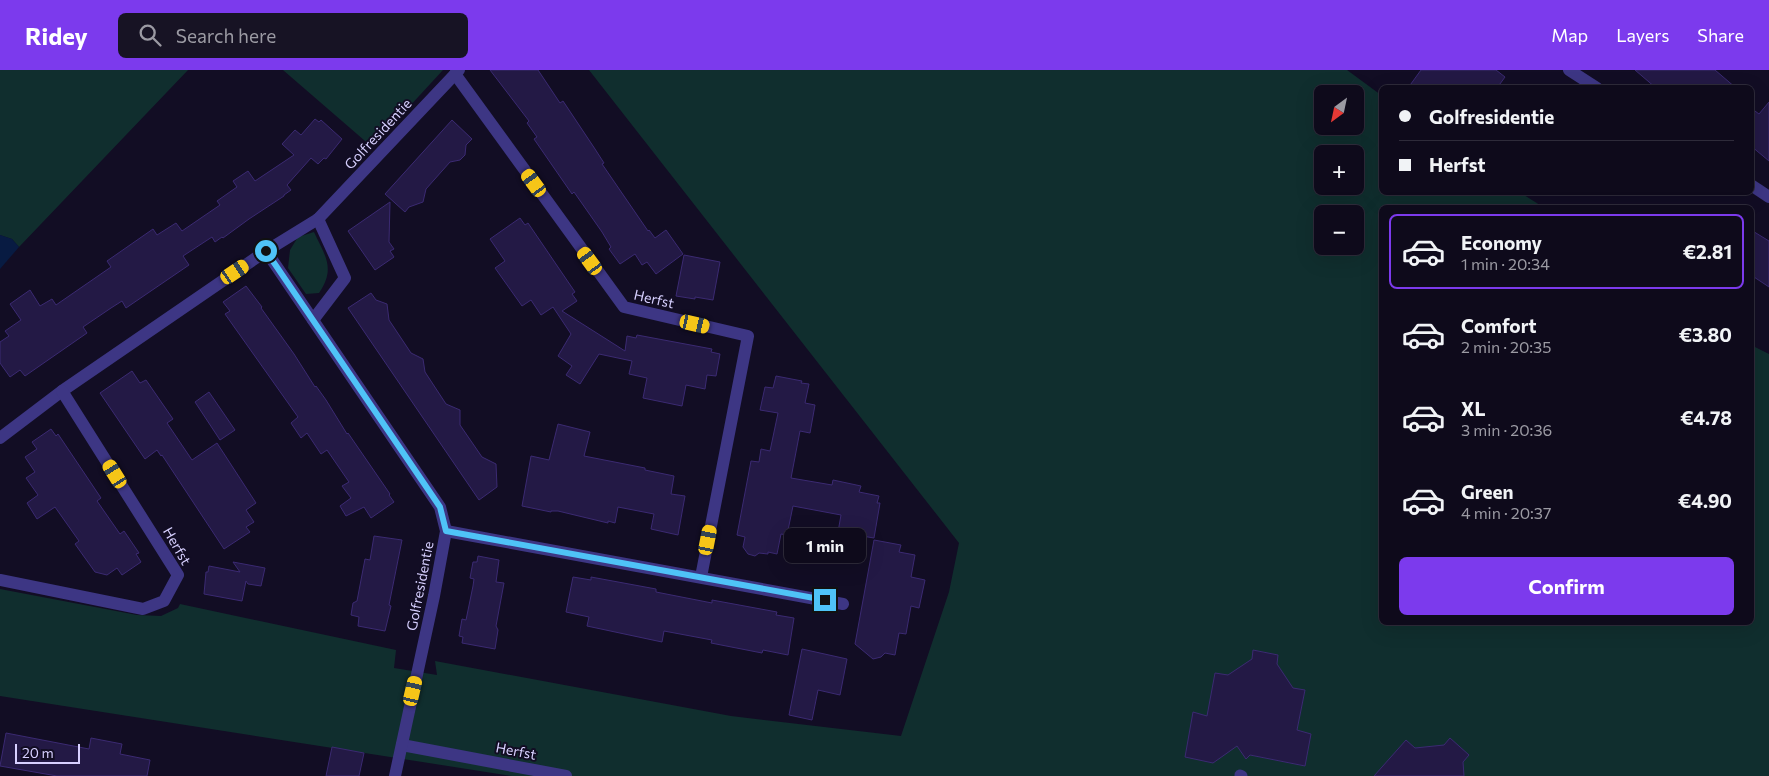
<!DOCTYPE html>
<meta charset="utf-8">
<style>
body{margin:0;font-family:Commissioner,sans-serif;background:#171324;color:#f1f3f6;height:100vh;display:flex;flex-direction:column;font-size:19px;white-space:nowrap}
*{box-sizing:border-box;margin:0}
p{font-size:16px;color:#9b9aa3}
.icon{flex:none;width:28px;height:28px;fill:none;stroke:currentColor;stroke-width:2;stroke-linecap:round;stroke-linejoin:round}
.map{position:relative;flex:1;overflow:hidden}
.drawer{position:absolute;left:1379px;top:135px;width:375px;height:420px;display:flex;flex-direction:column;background:#0e0a1b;border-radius:8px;box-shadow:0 5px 20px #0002,0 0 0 1px #2e2b3a}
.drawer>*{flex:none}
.banner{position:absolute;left:1379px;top:15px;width:375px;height:110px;border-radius:8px;box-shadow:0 5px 20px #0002,0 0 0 1px #2e2b3a;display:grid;align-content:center;height:110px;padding:0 20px;background:#0e0a1b}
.needle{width:32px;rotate:213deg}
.buttons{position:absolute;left:1314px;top:15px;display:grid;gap:10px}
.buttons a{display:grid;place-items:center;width:50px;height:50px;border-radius:8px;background:#0e0a1b;box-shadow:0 5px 20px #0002,0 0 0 1px #2e2b3a;font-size:25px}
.scale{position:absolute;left:15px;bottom:12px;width:65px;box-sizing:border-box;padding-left:5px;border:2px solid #d7d0ff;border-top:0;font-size:14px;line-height:18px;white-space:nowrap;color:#d7d0ff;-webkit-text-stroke:4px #120d24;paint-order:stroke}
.end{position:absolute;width:22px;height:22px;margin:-11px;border:6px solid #4fc3f7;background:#111;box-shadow:0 0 0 2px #111}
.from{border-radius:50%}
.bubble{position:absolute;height:35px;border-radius:8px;background:#0e0a1b;box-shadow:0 5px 20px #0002,0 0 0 1px #2e2b3a;font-size:16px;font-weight:700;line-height:35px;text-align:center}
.car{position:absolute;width:15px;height:30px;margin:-15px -8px;border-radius:6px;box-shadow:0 0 4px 1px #0007;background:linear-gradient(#f5c518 24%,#345 0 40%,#f5c518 0 76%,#345 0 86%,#f5c518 0)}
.banner b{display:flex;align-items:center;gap:18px;height:48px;font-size:19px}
.banner b+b{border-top:1px solid #2e2b3a}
.banner i{width:12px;height:12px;background:#f1f3f6}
ul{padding:9px 0 0;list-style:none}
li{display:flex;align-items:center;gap:15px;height:75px;margin:0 10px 8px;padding:0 10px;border:2px solid transparent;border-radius:8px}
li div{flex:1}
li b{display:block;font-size:19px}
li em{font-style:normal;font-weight:700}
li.on{border-color:#7c3aed}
li>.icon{width:45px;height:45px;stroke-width:1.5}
.primary-button{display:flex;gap:10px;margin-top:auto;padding:10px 20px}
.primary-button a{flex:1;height:58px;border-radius:8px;background:#7c3aed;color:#fff;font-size:20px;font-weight:700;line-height:58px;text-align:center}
header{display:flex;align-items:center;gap:30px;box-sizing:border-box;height:70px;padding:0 25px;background:#7c3aed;color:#fff}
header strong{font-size:24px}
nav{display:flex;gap:28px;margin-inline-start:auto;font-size:18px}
.search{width:350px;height:45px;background:#171324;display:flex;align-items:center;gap:12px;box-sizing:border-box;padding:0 18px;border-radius:8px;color:#9b9aa3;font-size:19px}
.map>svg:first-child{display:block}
.green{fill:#102e2e;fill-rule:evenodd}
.water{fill:#081b42}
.building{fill:#231945;stroke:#3b2a72}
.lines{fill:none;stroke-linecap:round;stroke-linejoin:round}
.service{stroke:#3d3684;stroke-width:11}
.minor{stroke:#3d3684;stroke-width:12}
.route{stroke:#4fc3f7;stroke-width:6}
.labels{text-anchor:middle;stroke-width:4;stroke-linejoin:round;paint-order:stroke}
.street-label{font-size:14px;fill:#d7d0ff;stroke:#120d24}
</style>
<header>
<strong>Ridey</strong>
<div class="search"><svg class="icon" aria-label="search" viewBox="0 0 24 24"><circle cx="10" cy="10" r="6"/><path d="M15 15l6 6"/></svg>Search here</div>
<nav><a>Map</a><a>Layers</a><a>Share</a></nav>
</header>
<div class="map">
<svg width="1769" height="706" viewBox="0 0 1769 706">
<rect width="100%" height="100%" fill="#120d24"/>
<!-- green -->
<g class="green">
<path d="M0,0H188L19,177L12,169L0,165Z"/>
<path d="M283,0H443L372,77Z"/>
<path d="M589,0H1347L1381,25V122L1521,123L1543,137L1381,138V552H1751V275L1769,284V706H512L0,626V519L137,545L161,546L178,538L180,534L396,580L394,598L437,605L435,591L731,646L901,666L949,522L959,473ZM1322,24H1355V56H1322ZM1322,84H1355V116H1322ZM1322,144H1355V176H1322Z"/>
<path d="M314,162C325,186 336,198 319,223L306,224L288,198L290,180L298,167Z"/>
</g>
<!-- water -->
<path class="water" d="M0,165L12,169L19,177L0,199Z"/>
<!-- building -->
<g class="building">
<path d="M490,0H538L560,33L563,31L595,79L604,93L602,94L648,161L649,160L655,168L666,160L683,184L656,204L647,192L642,195L635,184L620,194L609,179L611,177L602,162L574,122L572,124L534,69L537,67L527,53L529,51Z"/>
<path d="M1421,0H1496L1505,7L1497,18H1408Z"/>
<path d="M1635,0H1715L1736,18H1656Z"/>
<path d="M1769,32V91L1751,76V38L1759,44Z"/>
<path d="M315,49L319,52L321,50L342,69L326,89L324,88L318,94L311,88L287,115L291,120L284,125V126L249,149L223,168L222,167L215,172L212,167L183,186L189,195L126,238L122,231L111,238L83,257L87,263L25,306L20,300L10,307L0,293V272L9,266L5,261L21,250L10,234L30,220L40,236L52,229L56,235L111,197L107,191L153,159L157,165L176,153L182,161L220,135L217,131L237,117L233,111L248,101L255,111L294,85L282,74L295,60L301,65Z"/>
<path d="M452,50L472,69L466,75L465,85L460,90L450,92L426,119L423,132L409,137L405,142L385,124Z"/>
<path d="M390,132L389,172L394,179L390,181L394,187L375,200L348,161Z"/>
<path d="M520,148L525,155L528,153L575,222L572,224L577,231L562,241L625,281L627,266L636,268L637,265L712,279L711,282L720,284L716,306L707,305L705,319L686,315L682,336L643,328L647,308L629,304L632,291L599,284L580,314L566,305L572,296L558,286L571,264L553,237L541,245L531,230L522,236L495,198L505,191L490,169Z"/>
<path d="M1751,160L1769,171V217L1751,205Z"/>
<path d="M684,185L720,192L713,230L695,227V229L676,226Z"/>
<path d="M246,216L262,237L261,238L294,284L315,317L316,316L326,330L347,364L348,363L390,424L389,425L394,432L371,448L364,437L346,446L340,436L351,428L342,416L349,412L327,380L321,384L307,363L301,368L291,353L298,347L225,244L230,241L223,232Z"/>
<path d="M371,223L376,230L387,234L389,250L411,283L423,289L425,302L446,334L460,340V355L482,387L496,394L497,417L479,430L348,238Z"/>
<path d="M132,301L140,313L146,310L173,349L167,353L192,390L217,373L256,433L246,440L254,452L246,457L250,462L224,479L162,385L161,386L157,380L145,389L100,323Z"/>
<path d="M776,306L802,311L801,313L809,314L805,333L815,335L810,363L800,361L791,408L832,415L833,410L861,416L859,422L879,426L877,433H880L874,468L838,462L841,445L793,436L787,465L781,464L777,484L768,482V484L759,483L755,486L748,484L743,477L745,467L737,465L751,391L759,392L761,379L770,381L778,343L760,340L765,317L773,318Z"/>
<path d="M209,322L235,360L220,370L195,332Z"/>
<path d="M558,354L590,362L584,386L645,398V400L674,406L671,424L685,426L678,465L651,459L654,444L618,437L615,453L608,451V453L558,441H551V442L522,436L531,386L549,390Z"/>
<path d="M51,359L56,366L58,364L101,428L97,431L120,464L124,461L139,483L136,484L141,492L122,505L117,498L107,505L95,502L75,474L79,471L55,437L37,449L27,433L38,425L26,408L35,402L25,387L37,379L32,372Z"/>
<path d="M374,466L402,470L389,535L391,536L385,561L358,556L359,547L351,545L353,533L357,531L365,489L370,490Z"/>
<path d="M874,470L901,475L899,482L915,485L911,507L925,510L919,538L911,536L906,564L899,563L895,585L885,583L881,587L873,589L855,574Z"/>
<path d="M478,486L499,490L496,512L504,513L496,556L498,560L495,579L462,573L463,567L459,566L462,549L466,550L473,516L474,509L470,508L473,492H477Z"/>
<path d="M233,492L265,498L261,516L248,514L246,511L242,531L204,524L206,502H208L209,496L240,502Z"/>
<path d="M573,507L591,510V507L656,519V522L712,533V530L777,542L776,545L794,548L788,585L763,580L762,583L711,573L712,570L664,561L662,572L587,556L589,547L566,542Z"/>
<path d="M802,579L847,589L840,625L818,620L812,650L789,645Z"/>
<path d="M1253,580L1278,585L1277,594L1293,618L1305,620L1297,660L1311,664L1305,696L1250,685L1246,689L1237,676L1213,693L1185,687L1193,642L1207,646L1215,603L1228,605L1252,589Z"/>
<path d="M6,663L89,679L91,668L122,674L120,684L150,690L147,706H57L0,696Z"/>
<path d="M1450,668L1469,685L1463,692L1464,706H1374L1406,670L1415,678L1444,675Z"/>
<path d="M332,677L364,683L359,706H326Z"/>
</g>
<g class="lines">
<!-- service -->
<path class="service" d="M1240,705L1242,706"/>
<!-- minor -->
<g class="minor">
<path d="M1569,0L1597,18"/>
<path d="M455,4L624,237L748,266L701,507"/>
<path d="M1751,115L1769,127"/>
<path d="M313,250L345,208L318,149"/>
<path d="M0,368L62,321L266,181"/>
<path d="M446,461L843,534"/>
<path d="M0,510L143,539L164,531L178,505L62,321"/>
<path d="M402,675L566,706"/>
<path d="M395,706L434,526L446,461L440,437L266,181L318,149L459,0"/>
</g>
</g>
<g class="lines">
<!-- route -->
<path class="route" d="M266,181L440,437L446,461L825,530"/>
</g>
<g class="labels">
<!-- street labels -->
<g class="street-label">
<text transform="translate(378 64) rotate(-47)" y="5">Golfresidentie</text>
<text transform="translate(654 229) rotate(13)" y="5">Herfst</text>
<text transform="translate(177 476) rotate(60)" y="5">Herfst</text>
<text transform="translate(420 516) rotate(-79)" y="5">Golfresidentie</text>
<text transform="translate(516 681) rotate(11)" y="5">Herfst</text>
</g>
</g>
</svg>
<div class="buttons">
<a><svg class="needle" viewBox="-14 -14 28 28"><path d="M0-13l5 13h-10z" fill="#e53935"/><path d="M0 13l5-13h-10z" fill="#9b9aa3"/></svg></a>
<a>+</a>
<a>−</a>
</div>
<div class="scale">20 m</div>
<i class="end from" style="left:266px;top:181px"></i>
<i class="end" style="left:825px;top:530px"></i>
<div class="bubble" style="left:784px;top:458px;width:82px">1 min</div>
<i class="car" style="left:534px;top:113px;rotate:324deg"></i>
<i class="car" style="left:590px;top:191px;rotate:324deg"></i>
<i class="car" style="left:235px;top:202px;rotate:56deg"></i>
<i class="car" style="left:695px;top:254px;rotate:103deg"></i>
<i class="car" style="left:115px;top:404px;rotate:328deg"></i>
<i class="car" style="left:708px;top:470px;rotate:11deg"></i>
<i class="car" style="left:413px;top:621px;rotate:13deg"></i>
<div class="banner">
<b><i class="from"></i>Golfresidentie</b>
<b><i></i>Herfst</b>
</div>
<section class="drawer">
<ul>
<li class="on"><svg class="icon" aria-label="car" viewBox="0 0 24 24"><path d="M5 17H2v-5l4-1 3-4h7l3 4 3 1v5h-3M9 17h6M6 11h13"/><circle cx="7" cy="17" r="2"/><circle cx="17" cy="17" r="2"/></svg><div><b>Economy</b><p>1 min · 20:34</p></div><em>€2.81</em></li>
<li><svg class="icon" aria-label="car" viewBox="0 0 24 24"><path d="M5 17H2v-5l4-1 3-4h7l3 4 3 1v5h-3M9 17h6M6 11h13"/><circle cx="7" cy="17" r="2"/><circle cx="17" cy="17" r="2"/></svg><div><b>Comfort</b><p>2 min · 20:35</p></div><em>€3.80</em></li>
<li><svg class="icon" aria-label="car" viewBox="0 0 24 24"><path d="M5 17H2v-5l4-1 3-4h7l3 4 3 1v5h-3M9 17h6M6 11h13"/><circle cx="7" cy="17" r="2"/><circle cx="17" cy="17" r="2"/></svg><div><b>XL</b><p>3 min · 20:36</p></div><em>€4.78</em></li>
<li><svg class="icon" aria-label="car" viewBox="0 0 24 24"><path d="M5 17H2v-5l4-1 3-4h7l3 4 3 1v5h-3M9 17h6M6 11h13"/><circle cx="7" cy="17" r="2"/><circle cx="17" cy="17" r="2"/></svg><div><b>Green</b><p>4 min · 20:37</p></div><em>€4.90</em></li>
</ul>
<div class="primary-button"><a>Confirm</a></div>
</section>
</div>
